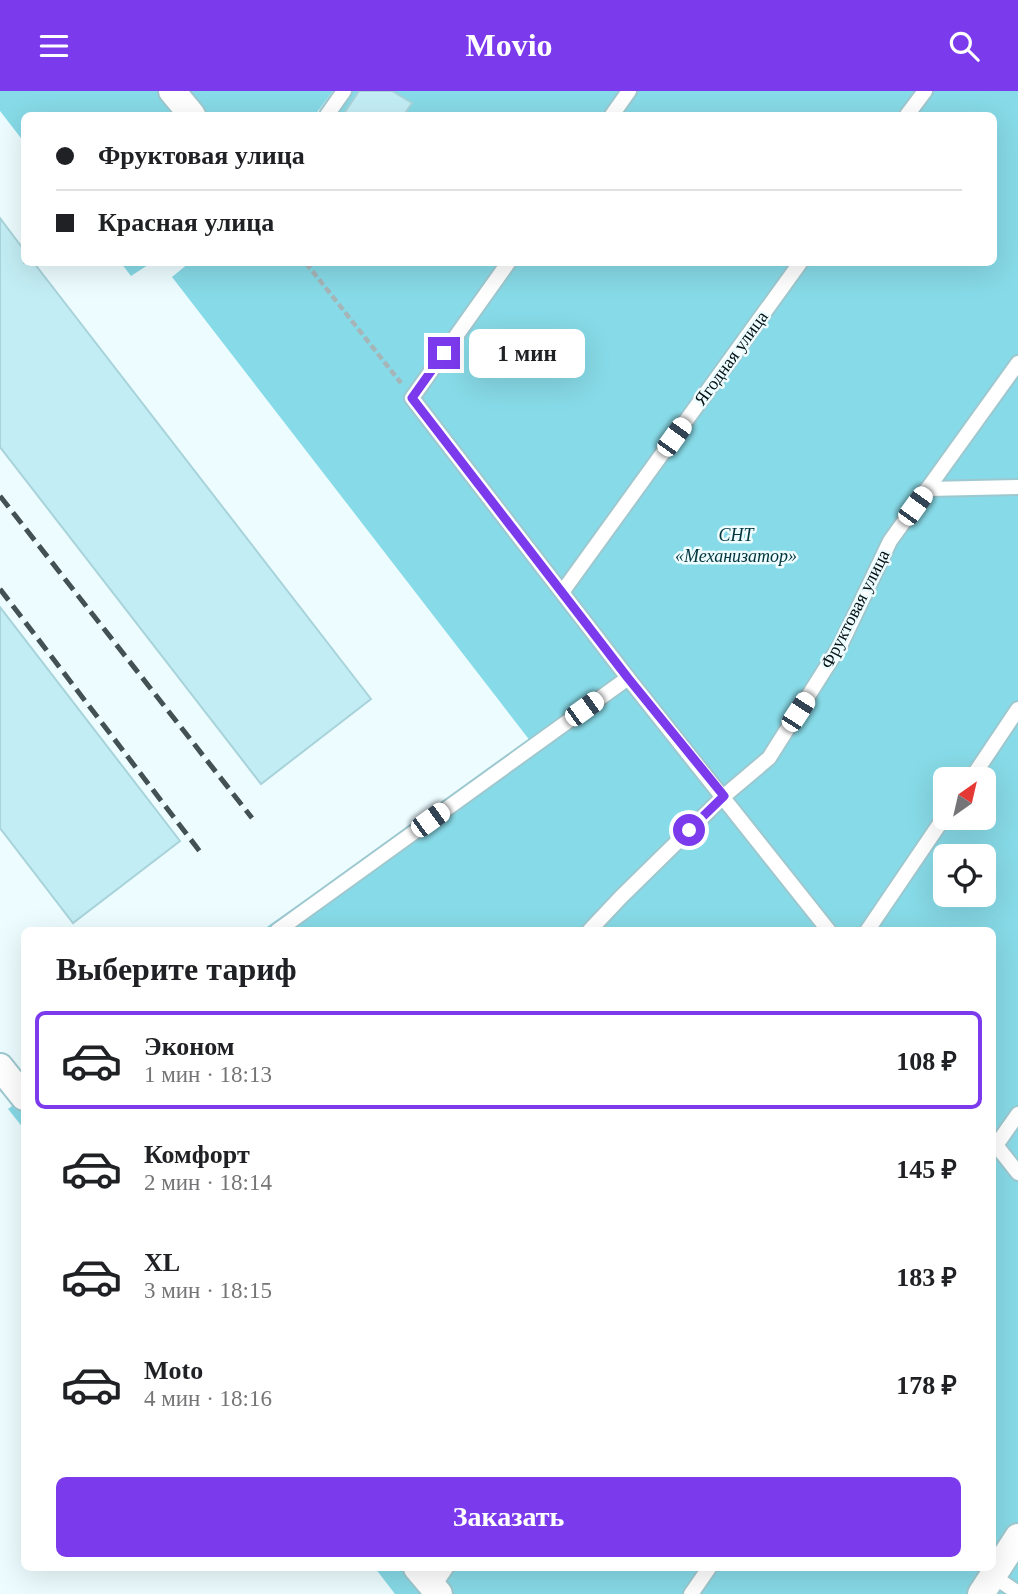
<!DOCTYPE html>
<html lang="ru">
<meta charset="utf-8">
<style>
body{margin:0;font-family:"Times New Roman",serif;background:#f6f6f6;color:#202124;height:100vh;display:flex;flex-direction:column;font-size:26px;white-space:nowrap}
*{box-sizing:border-box;margin:0}
p{font-size:23px;color:#757577}
.icon{flex:none;width:38px;height:38px;fill:none;stroke:currentColor;stroke-width:2;stroke-linecap:round;stroke-linejoin:round}
.map{position:relative;flex:1;overflow:hidden}
.details{position:absolute;left:21px;top:836px;width:975px;height:644px;display:flex;flex-direction:column;background:#fff;border-radius:10px;box-shadow:0 7px 28px #0002}
.details>*{flex:none}
.top-card{position:absolute;left:21px;top:21px;width:976px;height:154px;border-radius:10px;box-shadow:0 7px 28px #0002;display:grid;align-content:center;height:154px;padding:0 35px;background:#fff}
.needle{width:46px;rotate:34deg}
.controls{position:absolute;left:933px;top:676px;display:grid;gap:14px}
.controls a{display:grid;place-items:center;width:63px;height:63px;border-radius:10px;background:#fff;box-shadow:0 7px 28px #0002;font-size:35px}
.end{position:absolute;width:32px;height:32px;margin:-16px;border:9px solid #7c3aed;background:#fff;box-shadow:0 0 0 4px #fff}
.from{border-radius:50%}
.bubble{position:absolute;height:49px;border-radius:10px;background:#fff;box-shadow:0 7px 28px #0002;font-size:23px;font-weight:600;line-height:49px;text-align:center}
.car{position:absolute;width:21px;height:42px;margin:-21px -10px;border-radius:9px;box-shadow:0 0 5px 2px #0007;background:linear-gradient(#fff 24%,#345 0 40%,#fff 0 76%,#345 0 86%,#fff 0)}
.top-card b{display:flex;align-items:center;gap:24px;height:66px;font-size:26px}
.top-card b+b{border-top:2px solid #e0e0e0}
.top-card i{width:18px;height:18px;background:#202124}
ul{padding:0;list-style:none}
li{display:flex;align-items:center;gap:21px;height:98px;margin:0 14px 10px;padding:0 21px;border:4px solid transparent;border-radius:10px}
li div{flex:1}
li b{display:block;font-size:26px}
li em{font-style:normal;font-weight:600}
li.selected{border-color:#7c3aed}
li>.icon{width:63px;height:63px;stroke-width:1.5}
h2{padding:0 35px;font-size:32px;line-height:84px}
.button{display:flex;gap:14px;margin-top:auto;padding:14px 35px}
.button a{flex:1;height:80px;border-radius:10px;background:#7c3aed;color:#fff;font-size:28px;font-weight:600;line-height:80px;text-align:center}
header{display:flex;justify-content:space-between;align-items:center;height:91px;padding:0 35px;background:#7c3aed;color:#fff;font-size:32px;font-weight:600}
.map>svg:first-child{display:block}
.green{fill:#87dae7;fill-rule:evenodd}
.building{fill:#c3edf4;stroke:#a9d3da;stroke-width:2}
.lines{fill:none;stroke-linecap:round;stroke-linejoin:round}
.lane-casing{stroke:#9ec8cf;stroke-width:18}
.street-casing{stroke:#9ec8cf;stroke-width:30}
.path{stroke:#a6b5b8;stroke-width:4.5;stroke-dasharray:7 3.5;stroke-linecap:butt}
.lane{stroke:#fff;stroke-width:14}
.street{stroke:#fff;stroke-width:26}
.rail{stroke:#435153;stroke-width:5;stroke-dasharray:14 7;stroke-linecap:butt}
.route{stroke:#7c3aed;stroke-width:9}
.labels{text-anchor:middle;stroke-width:5;stroke-linejoin:round;paint-order:stroke}
.street-label{font-size:18px;fill:#020f11;stroke:#ecfcff}
.park-label{font-size:18px;font-style:italic;fill:#00353c;stroke:#ecfcff}
</style>
<header><svg class="icon" aria-label="menu" viewBox="0 0 24 24"><path d="M4 6h16M4 12h16M4 18h16"/></svg>Movio<svg class="icon" aria-label="search" viewBox="0 0 24 24"><circle cx="10" cy="10" r="6"/><path d="M15 15l6 6"/></svg></header>
<div class="map">
<svg width="1018" height="1503" viewBox="0 0 1018 1503">
<rect width="100%" height="100%" fill="#ecfcff"/>
<!-- green -->
<g class="green">
<path d="M0,0H333L315,24H24V51L0,20Z"/>
<path d="M339,0H1018V1503H395L375,1477H992V840H261L531,651L172,186L189,172H994V24H321ZM945,688H984V726H945ZM945,765H984V803H945Z"/>
<path d="M121,172H151L131,185Z"/>
<path d="M24,1006V1038L8,1018Z"/>
</g>
<!-- building -->
<g class="building">
<path d="M359,0H392L412,12L404,24H343Z"/>
<path d="M0,127L24,159V172H34L371,608L261,693L0,356Z"/>
<path d="M0,516L180,750L73,832L0,737Z"/>
</g>
<g class="lines">
<!-- lane casing -->
<g class="lane-casing">
<g id="lane">
<path d="M327,24L344,0"/>
<path d="M612,24L629,0"/>
<path d="M907,24L925,0"/>
<path d="M508,172L412,307L628,587L829,840"/>
<path d="M927,398L1018,396"/>
<path d="M563,500L800,172"/>
<path d="M971,688L1018,618"/>
<path d="M277,840L628,587"/>
<path d="M589,840L621,806L724,705L769,667L841,553L890,450L1018,272"/>
<path d="M867,840L945,725"/>
<path d="M992,1049L1018,1082"/>
<path d="M992,1060L1018,1023"/>
<path d="M993,1485L1018,1502"/>
<path d="M433,1496L446,1477"/>
<path d="M691,1503L709,1477"/>
</g>
</g>
<!-- street casing -->
<g class="street-casing">
<g id="street">
<path d="M172,0L192,24"/>
<path d="M0,976L24,1006"/>
<path d="M417,1477L439,1503"/>
<path d="M981,1503L1018,1446"/>
</g>
</g>
<!-- path -->
<path class="path" d="M306,172L401,292"/>
<!-- lane -->
<use href="#lane" class="lane"/>
<!-- street -->
<use href="#street" class="street"/>
<!-- rail -->
<g class="rail">
<path d="M0,405L252,727"/>
<path d="M0,498L201,762"/>
</g>
</g>
<g class="lines">
<!-- route -->
<path class="route" d="M444,262L412,307L628,587L724,705L689,739"/>
</g>
<g class="labels">
<!-- street labels -->
<g class="street-label">
<text transform="translate(731 267) rotate(-54)" y="6">Ягодная улица</text>
<text transform="translate(855 518) rotate(-63)" y="6">Фруктовая улица</text>
</g>
<!-- park labels -->
<g class="park-label">
<text x="736" y="450">СНТ<tspan x="736" dy="21">«Механизатор»</tspan></text>
</g>
</g>
</svg>
<div class="controls">
<a><svg class="needle" viewBox="-14 -14 28 28"><path d="M0-13l5 13h-10z" fill="#e53935"/><path d="M0 13l5-13h-10z" fill="#757577"/></svg></a>
<a><svg class="icon" aria-label="locate" viewBox="0 0 24 24"><circle cx="12" cy="12" r="6"/><path d="M12 2v4M12 18v4M2 12h4M18 12h4"/></svg></a>
</div>
<i class="end from" style="left:689px;top:739px"></i>
<i class="end" style="left:444px;top:262px"></i>
<div class="bubble" style="left:469px;top:238px;width:116px">1 мин</div>
<i class="car" style="left:674px;top:346px;rotate:36deg"></i>
<i class="car" style="left:915px;top:415px;rotate:36deg"></i>
<i class="car" style="left:584px;top:618px;rotate:54deg"></i>
<i class="car" style="left:798px;top:621px;rotate:33deg"></i>
<i class="car" style="left:430px;top:729px;rotate:54deg"></i>
<div class="top-card">
<b><i class="from"></i>Фруктовая улица</b>
<b><i></i>Красная улица</b>
</div>
<section class="details">
<h2>Выберите тариф</h2>
<ul>
<li class="selected"><svg class="icon" aria-label="car" viewBox="0 0 24 24"><path d="M5 17H2v-5l4-1 3-4h7l3 4 3 1v5h-3M9 17h6M6 11h13"/><circle cx="7" cy="17" r="2"/><circle cx="17" cy="17" r="2"/></svg><div><b>Эконом</b><p>1 мин · 18:13</p></div><em>108 ₽</em></li>
<li><svg class="icon" aria-label="car" viewBox="0 0 24 24"><path d="M5 17H2v-5l4-1 3-4h7l3 4 3 1v5h-3M9 17h6M6 11h13"/><circle cx="7" cy="17" r="2"/><circle cx="17" cy="17" r="2"/></svg><div><b>Комфорт</b><p>2 мин · 18:14</p></div><em>145 ₽</em></li>
<li><svg class="icon" aria-label="car" viewBox="0 0 24 24"><path d="M5 17H2v-5l4-1 3-4h7l3 4 3 1v5h-3M9 17h6M6 11h13"/><circle cx="7" cy="17" r="2"/><circle cx="17" cy="17" r="2"/></svg><div><b>XL</b><p>3 мин · 18:15</p></div><em>183 ₽</em></li>
<li><svg class="icon" aria-label="car" viewBox="0 0 24 24"><path d="M5 17H2v-5l4-1 3-4h7l3 4 3 1v5h-3M9 17h6M6 11h13"/><circle cx="7" cy="17" r="2"/><circle cx="17" cy="17" r="2"/></svg><div><b>Moto</b><p>4 мин · 18:16</p></div><em>178 ₽</em></li>
</ul>
<div class="button"><a>Заказать</a></div>
</section>
</div>
